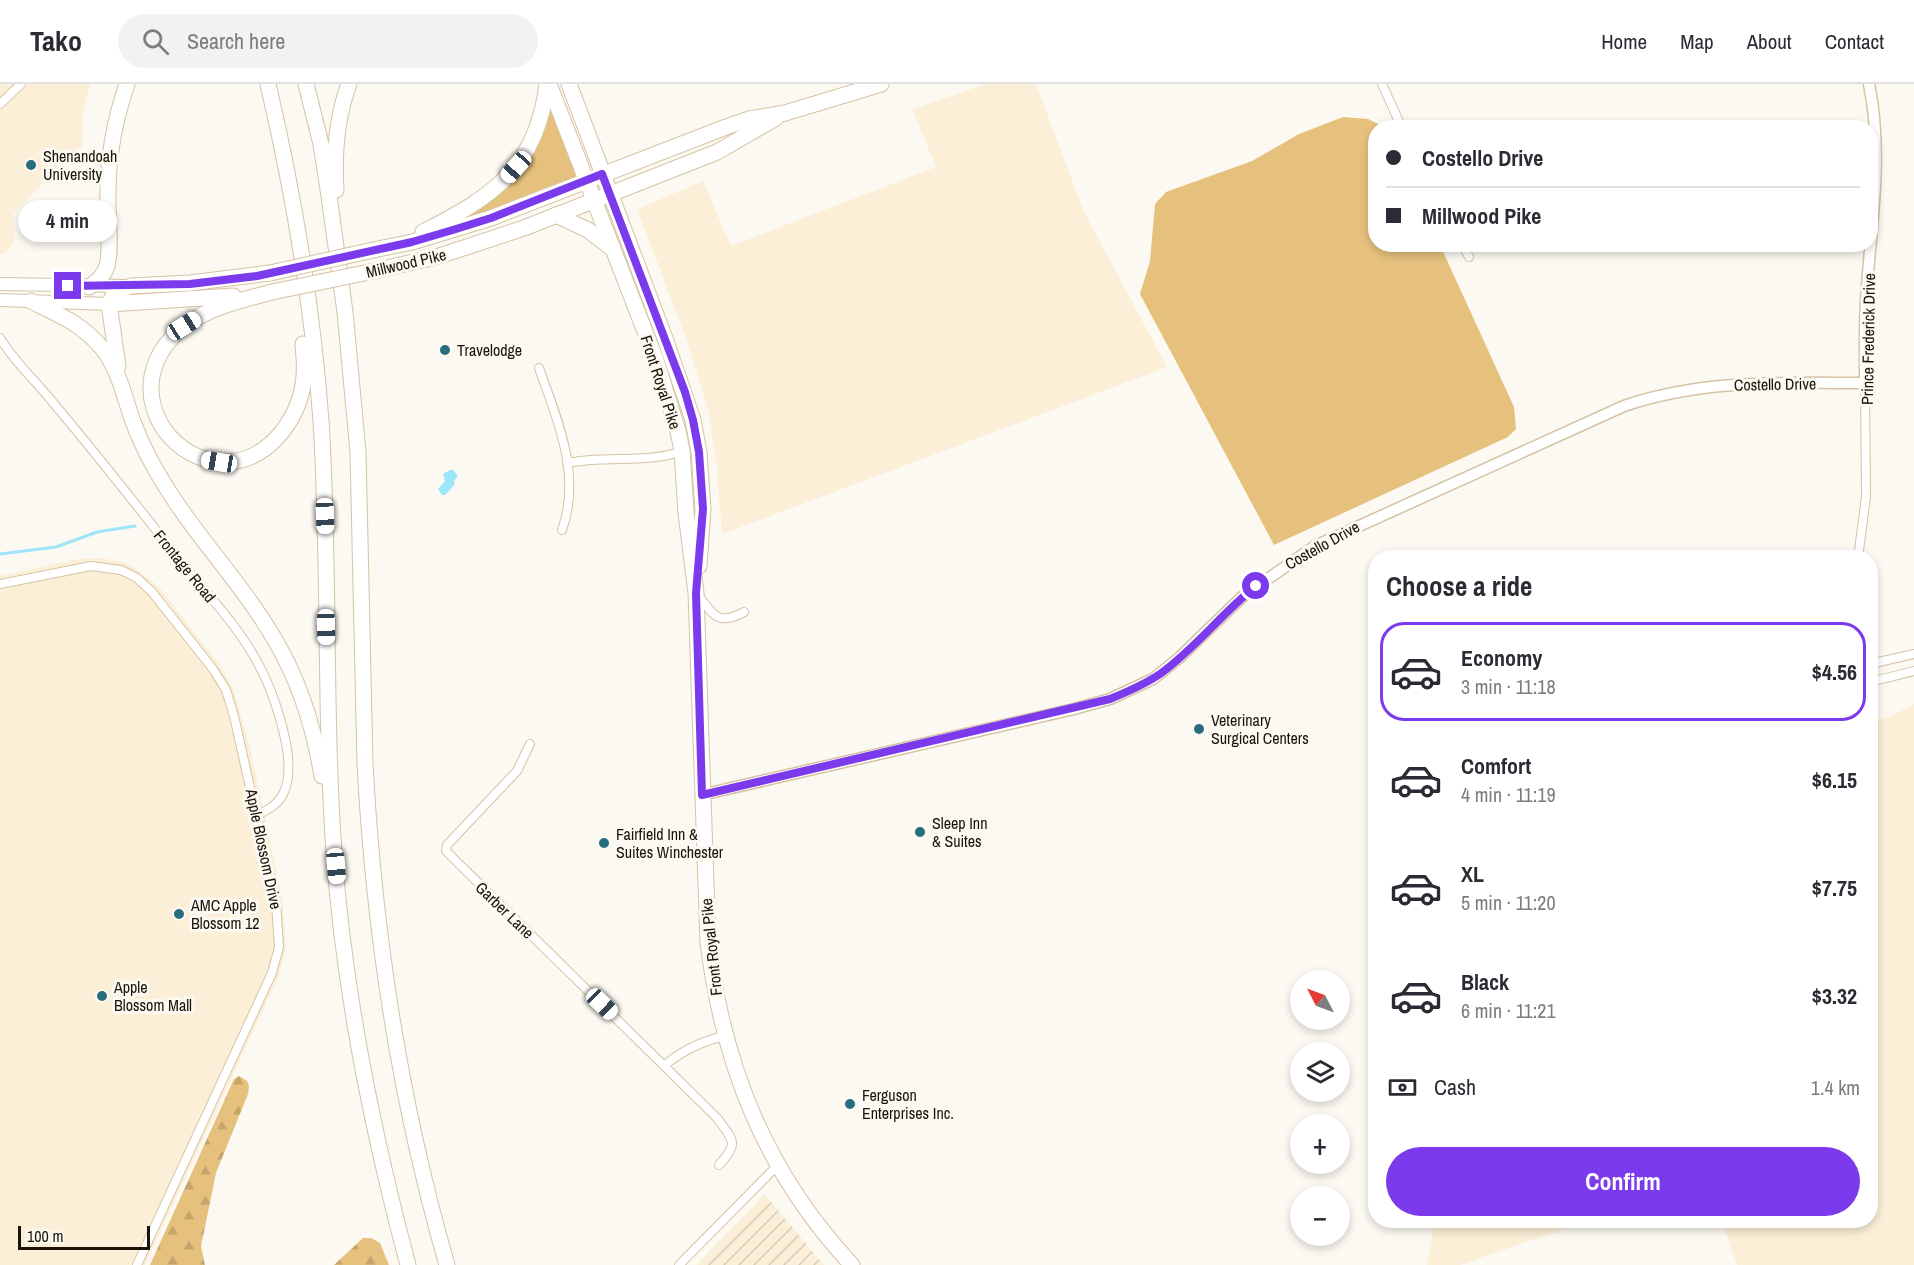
<!DOCTYPE html>
<meta charset="utf-8">
<style>
body{margin:0;font-family:"Archivo Narrow",sans-serif;background:#f2f2f3;color:#2b2b33;height:100vh;display:flex;flex-direction:column;font-size:22px;white-space:nowrap}
*{box-sizing:border-box;margin:0}
p{font-size:20px;color:#7c7c81}
.icon{flex:none;width:33px;height:33px;fill:none;stroke:currentColor;stroke-width:2;stroke-linecap:round;stroke-linejoin:round}
.map{position:relative;flex:1;overflow:hidden}
.details{position:absolute;left:1368px;top:466px;width:510px;height:678px;display:flex;flex-direction:column;background:#fff;border-radius:24px;box-shadow:0 3px 9px #0003}
.details>*{flex:none}
.guide{position:absolute;left:1368px;top:36px;width:510px;height:132px;border-radius:24px;box-shadow:0 3px 9px #0003;display:grid;align-content:center;height:132px;padding:0 18px;background:#fff}
.needle{width:39px;rotate:312deg}
.tools{position:absolute;left:1290px;top:886px;display:grid;gap:12px}
.tools a{display:grid;place-items:center;width:60px;height:60px;border-radius:50%;background:#fff;box-shadow:0 3px 9px #0003;font-size:30px}
.scale{position:absolute;left:18px;bottom:15px;width:132px;box-sizing:border-box;padding-left:6px;border:3px solid #1a1408;border-top:0;font-size:16px;line-height:21px;white-space:nowrap;color:#1a1408;-webkit-text-stroke:4px #fcf9f2;paint-order:stroke}
.end{position:absolute;width:27px;height:27px;margin:-14px;border:8px solid #7c3aed;background:#fff;box-shadow:0 0 0 3px #fff}
.from{border-radius:50%}
.bubble{position:absolute;height:42px;border-radius:21px;background:#fff;box-shadow:0 3px 9px #0003;font-size:20px;font-weight:700;line-height:42px;text-align:center}
.car{position:absolute;width:18px;height:36px;margin:-18px -9px;border-radius:8px;box-shadow:0 0 4px 2px #0007;background:linear-gradient(#fff 24%,#345 0 40%,#fff 0 76%,#345 0 86%,#fff 0)}
.guide b{display:flex;align-items:center;gap:21px;height:57px;font-size:22px}
.guide b+b{border-top:2px solid #e1e1e2}
.guide i{width:15px;height:15px;background:#2b2b33}
ul{padding:0;list-style:none}
li{display:flex;align-items:center;gap:18px;height:99px;margin:0 12px 9px;padding:0 6px;border:3px solid transparent;border-radius:24px}
li div{flex:1}
li b{display:block;font-size:22px}
li em{font-style:normal;font-weight:700}
li.on{border-color:#7c3aed}
li>.icon{width:54px;height:54px;stroke-width:1.5}
h2{padding:0 18px;font-size:27px;line-height:72px}
.pay{display:flex;align-items:center;gap:15px;height:66px;padding:0 18px;font-size:22px}
.pay p{margin-inline-start:auto}
.primary-button{display:flex;gap:12px;margin-top:auto;padding:12px 18px}
.primary-button a{flex:1;height:69px;border-radius:36px;background:#7c3aed;color:#fff;font-size:24px;font-weight:700;line-height:69px;text-align:center}
header{display:flex;align-items:center;gap:36px;box-sizing:border-box;height:84px;padding:0 30px;background:#fff;border-bottom:2px solid #e1e1e2}
header strong{font-size:28px}
nav{display:flex;gap:33px;margin-inline-start:auto;font-size:21px}
.search{width:420px;height:54px;background:#f2f2f3;display:flex;align-items:center;gap:15px;box-sizing:border-box;padding:0 21px;border-radius:33px;color:#7c7c81;font-size:22px}
.map>svg:first-child{display:block}
.built{fill:#fcefd7}
.industrial{fill:url(#industrial-furrows)}
.grass{fill:#e6c17e}
.forest{fill:url(#forest-firs)}
.water{fill:#9de6fa}
.lines{fill:none;stroke-linecap:round;stroke-linejoin:round}
.stream{stroke:#9de6fa;stroke-width:3}
.street-casing{stroke:#d5c3a3;stroke-width:10}
.secondary-casing{stroke:#d5c3a3;stroke-width:13}
.primary-casing{stroke:#d5c3a3;stroke-width:14}
.highway-casing{stroke:#d5c3a3;stroke-width:17}
.street{stroke:#fff;stroke-width:8}
.secondary{stroke:#fff;stroke-width:10}
.primary{stroke:#fff;stroke-width:12}
.highway{stroke:#fff;stroke-width:15}
.highway-bridge-casing{stroke:#d5c3a3;stroke-width:17;stroke-linecap:butt}
.highway-bridge{stroke:#fff;stroke-width:15}
.route{stroke:#7c3aed;stroke-width:8}
.poi-dot{fill:#286d7d;stroke:#fcf9f2;stroke-width:2}
.labels{text-anchor:middle;stroke-width:6;stroke-linejoin:round;paint-order:stroke}
.poi-label{font-size:16px;fill:#1a1408;stroke:#fcf9f2;text-anchor:start}
.street-label{font-size:16px;fill:#1a1408;stroke:#fcf9f2}
</style>
<header>
<strong>Tako</strong>
<div class="search"><svg class="icon" aria-label="search" viewBox="0 0 24 24"><circle cx="10" cy="10" r="6"/><path d="M15 15l6 6"/></svg>Search here</div>
<nav><a>Home</a><a>Map</a><a>About</a><a>Contact</a></nav>
</header>
<div class="map">
<svg width="1914" height="1181" viewBox="0 0 1914 1181">
<defs>
<pattern id="industrial-furrows" width="10" height="10" patternUnits="userSpaceOnUse" patternTransform="scale(1.5)"><rect width="10" height="10" fill="#fcefd7"/><path d="M-1 1l2-2M0 10L10 0M9 11l2-2" fill="none" stroke="#d7ccb7"/></pattern>
<pattern id="forest-firs" width="22" height="20" patternUnits="userSpaceOnUse" patternTransform="scale(1.5)"><rect width="22" height="20" fill="#e6c17e"/><path d="M5 1l3.5 6h-7zM16 11l3.5 6h-7z" fill="#c5a56b"/></pattern>
</defs>
<rect width="100%" height="100%" fill="#fcf9f2"/>
<!-- built -->
<g class="built">
<path d="M0,0H90L83,27L82,63L78,64L13,129L14,158L5,170H0Z"/>
<path d="M986,0H1036L1084,128L1167,283L722,450L717,384L709,329L686,254L637,125L703,97L731,162L936,83L912,25Z"/>
<path d="M101,474L123,478L133,483L158,502L219,580L233,603L251,667L283,818L286,865L279,892L145,1181H0V492L78,475Z"/>
<path d="M1914,620V1181H1737L1722,1137H1870L1871,635H1882L1890,632Z"/>
<path d="M1434,1137H1588L1460,1181H1427Z"/>
</g>
<!-- industrial -->
<path class="industrial" d="M765,1111L824,1181H696Z"/>
<!-- grass -->
<g class="grass">
<path d="M551,20L578,88L574,93L455,139L532,71L546,44Z"/>
<path d="M1343,33L1368,35L1384,43L1376,44V160L1440,161L1514,323L1516,345L1508,353L1274,461L1140,210L1150,177L1155,120L1166,108L1252,77L1299,50Z"/>
</g>
<!-- forest -->
<g class="forest">
<path d="M239,992L247,997L249,1002L248,1010L216,1089L201,1162L205,1181H150L234,995Z"/>
<path d="M363,1154H371L380,1159L389,1181H334Z"/>
</g>
<!-- water -->
<path class="water" d="M450,386H453L458,392L454,397L455,400L445,411H442L438,405L445,397L443,390Z"/>
<g class="lines">
<!-- stream -->
<path class="stream" d="M0,470L56,463L97,448L135,442"/>
<!-- street casing -->
<g class="street-casing">
<g id="street">
<path d="M1382,0L1402,44"/>
<path d="M0,20L21,0"/>
<path d="M1462,160L1469,173"/>
<path d="M0,254C15,279 38,299 55,321C99,373 141,427 183,480C207,510 236,540 255,574C272,603 299,676 284,708C279,720 268,726 257,731"/>
<path d="M539,284C557,335 582,391 562,446"/>
<path d="M568,379C606,371 646,380 683,367"/>
<path d="M1858,474L1866,413L1865,299"/>
<path d="M0,500L91,482L121,486L137,494L152,508L213,585L226,606L234,632L276,819L279,863L272,889L137,1181"/>
<path d="M698,511C714,532 718,542 744,528"/>
<path d="M1870,580L1914,570"/>
<path d="M1870,598L1914,587"/>
<path d="M530,660L517,687L447,761L446,767L717,1034C734,1057 739,1059 719,1081"/>
<path d="M665,981C683,966 702,957 725,952"/>
<path d="M679,1181L777,1082"/>
</g>
</g>
<!-- secondary casing -->
<g class="secondary-casing">
<path id="secondary" d="M701,711L1074,625L1110,615L1153,595L1179,574L1242,513L1315,462L1624,322C1704,295 1782,299 1865,299C1865,267 1864,234 1867,202C1872,134 1883,68 1869,0"/>
</g>
<!-- primary casing -->
<g class="primary-casing">
<g id="primary">
<path d="M0,200L127,202"/>
<path d="M0,216L109,220"/>
</g>
</g>
<!-- highway casing -->
<g class="highway-casing">
<g id="highway">
<path d="M268,0C293,107 313,227 321,337C330,481 324,625 334,769C344,908 372,1046 408,1181"/>
<path d="M306,0L321,60L329,112L345,228L358,368L365,680C374,849 400,1018 447,1181"/>
<path d="M549,0L656,276L678,347L682,367L686,429L696,509L708,858C723,982 766,1089 852,1181"/>
<path d="M569,0L666,257L693,336L699,368L703,425L699,482"/>
<path d="M336,106C334,72 337,32 349,0"/>
<path d="M556,131L588,146L610,163"/>
<path d="M423,148C493,113 537,83 547,0"/>
<path d="M378,165L412,158L491,134L726,43L749,35L785,29L881,0"/>
<path d="M379,186L439,172L524,144L717,68L776,34"/>
<path d="M89,203C97,198 104,192 107,182C112,163 107,129 108,109C108,71 115,35 127,0"/>
<path d="M272,208C246,215 218,221 195,235C174,248 157,267 152,292C144,337 182,380 229,378C271,375 301,332 304,292C305,282 304,271 303,260"/>
<path d="M31,217C59,231 81,239 102,264C118,284 124,311 132,335C139,354 147,371 157,388C191,448 241,497 275,556C300,598 314,644 322,692"/>
<path d="M109,220L233,212"/>
<path d="M118,282L109,220L115,208L131,202L190,199L270,189"/>
</g>
</g>
<!-- street -->
<use href="#street" class="street"/>
<!-- secondary -->
<use href="#secondary" class="secondary"/>
<!-- primary -->
<use href="#primary" class="primary"/>
<!-- highway -->
<use href="#highway" class="highway"/>
<!-- highway-bridge casing -->
<g class="highway-bridge-casing">
<g id="highway-bridge">
<path d="M270,189L378,165"/>
<path d="M272,208L379,186"/>
</g>
</g>
<!-- highway-bridge -->
<use href="#highway-bridge" class="highway-bridge"/>
</g>
<g class="lines">
<!-- route -->
<path class="route" d="M68,202L190,200L257,192L412,158L456,145L491,134L602,90L685,308L693,336L699,368L703,425L696,509L702,711L1110,615C1127,608 1144,601 1160,590C1195,565 1222,529 1256,502"/>
</g>
<!-- markers -->
<g class="poi-dot">
<circle cx="31" cy="81" r="6"/>
<circle cx="445" cy="266" r="6"/>
<circle cx="1199" cy="645" r="6"/>
<circle cx="920" cy="748" r="6"/>
<circle cx="604" cy="759" r="6"/>
<circle cx="179" cy="830" r="6"/>
<circle cx="102" cy="912" r="6"/>
<circle cx="850" cy="1020" r="6"/>
</g>
<g class="labels">
<!-- poi labels -->
<g class="poi-label">
<text x="43" y="78">Shenandoah<tspan x="43" dy="18">University</tspan></text>
<text x="457" y="272">Travelodge</text>
<text x="1211" y="642">Veterinary<tspan x="1211" dy="18">Surgical Centers</tspan></text>
<text x="932" y="745">Sleep Inn<tspan x="932" dy="18">&amp; Suites</tspan></text>
<text x="616" y="756">Fairfield Inn &amp;<tspan x="616" dy="18">Suites Winchester</tspan></text>
<text x="191" y="827">AMC Apple<tspan x="191" dy="18">Blossom 12</tspan></text>
<text x="114" y="909">Apple<tspan x="114" dy="18">Blossom Mall</tspan></text>
<text x="862" y="1017">Ferguson<tspan x="862" dy="18">Enterprises Inc.</tspan></text>
</g>
<!-- street labels -->
<g class="street-label">
<text transform="translate(406 179) rotate(-13)" y="6">Millwood Pike</text>
<text transform="translate(1868 255) rotate(-89)" y="6">Prince Frederick Drive</text>
<text transform="translate(661 298) rotate(72)" y="6">Front Royal Pike</text>
<text transform="translate(1775 300) rotate(-1)" y="6">Costello Drive</text>
<text transform="translate(1322 461) rotate(-29)" y="6">Costello Drive</text>
<text transform="translate(185 482) rotate(51)" y="6">Frontage Road</text>
<text transform="translate(264 765) rotate(78)" y="6">Apple Blossom Drive</text>
<text transform="translate(505 826) rotate(44)" y="6">Garber Lane</text>
<text transform="translate(711 863) rotate(-96)" y="6">Front Royal Pike</text>
</g>
</g>
</svg>
<div class="tools">
<a><svg class="needle" viewBox="-14 -14 28 28"><path d="M0-13l5 13h-10z" fill="#e53935"/><path d="M0 13l5-13h-10z" fill="#7c7c81"/></svg></a>
<a><svg class="icon" aria-label="layers" viewBox="0 0 24 24"><path d="M12 4l9 5-9 5-9-5zM3 14l9 5 9-5"/></svg></a>
<a>+</a>
<a>−</a>
</div>
<div class="scale">100 m</div>
<i class="end from" style="left:1256px;top:502px"></i>
<i class="end" style="left:68px;top:202px"></i>
<div class="bubble" style="left:18px;top:116px;width:99px">4 min</div>
<i class="car" style="left:516px;top:83px;rotate:222deg"></i>
<i class="car" style="left:184px;top:242px;rotate:58deg"></i>
<i class="car" style="left:219px;top:378px;rotate:279deg"></i>
<i class="car" style="left:325px;top:432px;rotate:178deg"></i>
<i class="car" style="left:326px;top:543px;rotate:179deg"></i>
<i class="car" style="left:336px;top:782px;rotate:175deg"></i>
<i class="car" style="left:602px;top:920px;rotate:134deg"></i>
<div class="guide">
<b><i class="from"></i>Costello Drive</b>
<b><i></i>Millwood Pike</b>
</div>
<section class="details">
<h2>Choose a ride</h2>
<ul>
<li class="on"><svg class="icon" aria-label="car" viewBox="0 0 24 24"><path d="M5 17H2v-5l4-1 3-4h7l3 4 3 1v5h-3M9 17h6M6 11h13"/><circle cx="7" cy="17" r="2"/><circle cx="17" cy="17" r="2"/></svg><div><b>Economy</b><p>3 min · 11:18</p></div><em>$4.56</em></li>
<li><svg class="icon" aria-label="car" viewBox="0 0 24 24"><path d="M5 17H2v-5l4-1 3-4h7l3 4 3 1v5h-3M9 17h6M6 11h13"/><circle cx="7" cy="17" r="2"/><circle cx="17" cy="17" r="2"/></svg><div><b>Comfort</b><p>4 min · 11:19</p></div><em>$6.15</em></li>
<li><svg class="icon" aria-label="car" viewBox="0 0 24 24"><path d="M5 17H2v-5l4-1 3-4h7l3 4 3 1v5h-3M9 17h6M6 11h13"/><circle cx="7" cy="17" r="2"/><circle cx="17" cy="17" r="2"/></svg><div><b>XL</b><p>5 min · 11:20</p></div><em>$7.75</em></li>
<li><svg class="icon" aria-label="car" viewBox="0 0 24 24"><path d="M5 17H2v-5l4-1 3-4h7l3 4 3 1v5h-3M9 17h6M6 11h13"/><circle cx="7" cy="17" r="2"/><circle cx="17" cy="17" r="2"/></svg><div><b>Black</b><p>6 min · 11:21</p></div><em>$3.32</em></li>
</ul>
<div class="pay"><svg class="icon" aria-label="cash" viewBox="0 0 24 24"><path d="M3 7h18v10H3z"/><circle cx="12" cy="12" r="2"/></svg>Cash<p>1.4 km</p></div>
<div class="primary-button"><a>Confirm</a></div>
</section>
</div>
